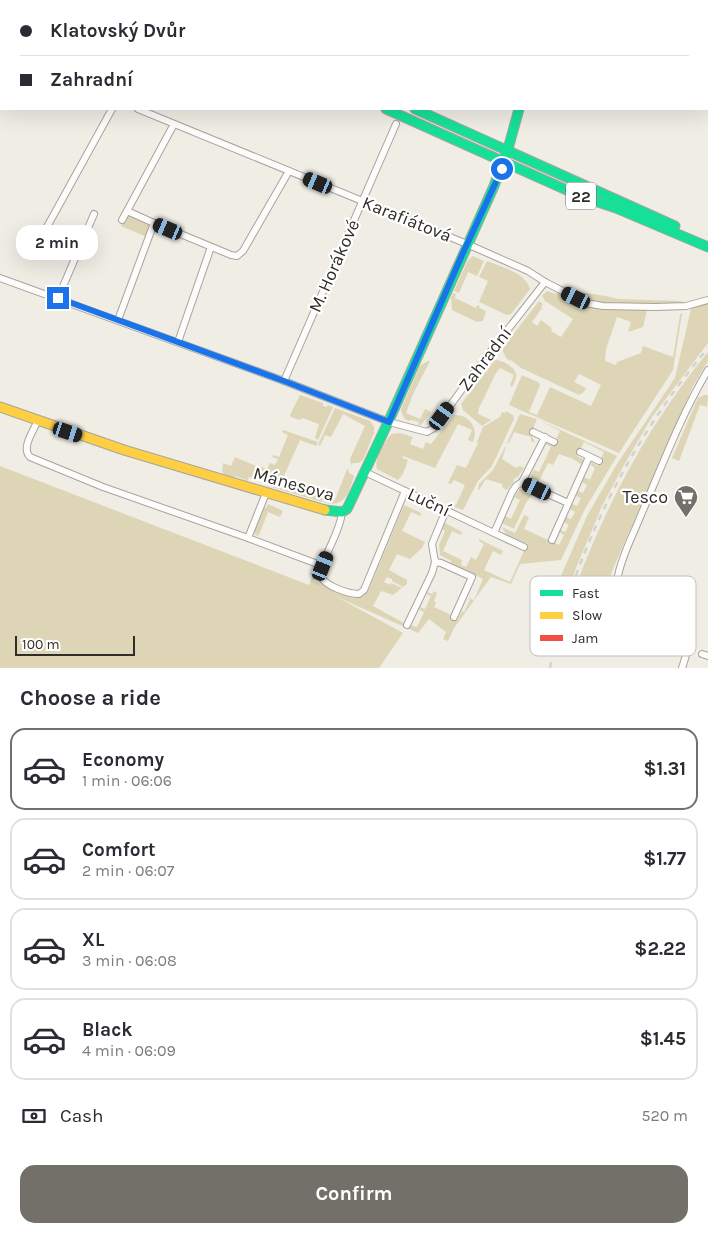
<!DOCTYPE html>
<meta charset="utf-8">
<style>
body{margin:0;font-family:Karla,sans-serif;background:#f7f7f7;color:#2b2b33;height:100vh;display:flex;flex-direction:column;font-size:19px;white-space:nowrap}
*{box-sizing:border-box;margin:0}
p{font-size:16px;color:#7c7c81}
.icon{flex:none;width:28px;height:28px;fill:none;stroke:currentColor;stroke-width:2;stroke-linecap:round;stroke-linejoin:round}
.map{position:relative;height:668px;overflow:hidden}
.panel{display:flex;flex-direction:column;background:#fff;flex:1}
.panel>*{flex:none}
.top-card{position:absolute;left:0px;top:0px;width:709px;height:110px;box-shadow:0 5px 20px #0002;display:grid;align-content:center;height:110px;padding:0 20px;background:#fff}
.scale{position:absolute;left:15px;bottom:12px;width:120px;box-sizing:border-box;padding-left:5px;border:2px solid #2f2d27;border-top:0;font-size:14px;line-height:18px;white-space:nowrap;color:#2f2d27;-webkit-text-stroke:4px #fff;paint-order:stroke}
.end{position:absolute;width:22px;height:22px;margin:-11px;border:6px solid #1a73e8;background:#fff;box-shadow:0 0 0 2px #fff}
.from{border-radius:50%}
.bubble{position:absolute;height:35px;border-radius:15px;background:#fff;box-shadow:0 5px 20px #0002;font-size:16px;font-weight:700;line-height:35px;text-align:center}
.car{position:absolute;width:15px;height:30px;margin:-15px -8px;border-radius:6px;box-shadow:0 0 4px 1px #0007;background:linear-gradient(#222 24%,#8ab4d8 0 40%,#222 0 76%,#8ab4d8 0 86%,#222 0)}
.top-card b{display:flex;align-items:center;gap:18px;height:48px;font-size:19px}
.top-card b+b{border-top:1px solid #e1e1e2}
.top-card i{width:12px;height:12px;background:#2b2b33}
ul{padding:0;list-style:none}
li{display:flex;align-items:center;gap:15px;height:82px;margin:0 10px 8px;padding:0 10px;border:2px solid #e1e1e2;border-radius:15px}
li div{flex:1}
li b{display:block;font-size:19px}
li em{font-style:normal;font-weight:700}
li.current{border-color:#727069}
li>.icon{width:45px;height:45px;stroke-width:1.5}
h2{padding:0 20px;font-size:22px;line-height:60px}
.pay{display:flex;align-items:center;gap:12px;height:55px;padding:0 20px;font-size:19px}
.pay p{margin-inline-start:auto}
.button{display:flex;gap:10px;margin-top:auto;padding:10px 20px}
.button a{flex:1;height:58px;border-radius:15px;background:#727069;color:#fff;font-size:20px;font-weight:700;line-height:58px;text-align:center}
.map>svg:first-child{display:block}
.green{fill:#ddd5b6}
.lines{fill:none;stroke-linecap:round;stroke-linejoin:round}
.street-casing{stroke:#a6a49e;stroke-width:8}
.fast-casing{stroke:#a6a49e;stroke-width:11}
.slow-casing{stroke:#a6a49e;stroke-width:11}
.jam-casing{stroke:#a6a49e;stroke-width:11}
.street{stroke:#fdfcfb;stroke-width:6}
.fast{stroke:#16e098;stroke-width:9}
.slow{stroke:#ffcf43;stroke-width:9}
.jam{stroke:#f24e42;stroke-width:9}
.rail{stroke:#d2d2d0;stroke-width:2.5;stroke-dasharray:6 6;stroke-linecap:butt}
.route{stroke:#1a73e8;stroke-width:6}
.labels{text-anchor:middle;stroke-width:4.5;stroke-linejoin:round;paint-order:stroke}
.shield{fill:#fff;stroke:#6d6c68;stroke-width:1}
.shield-label{font-size:16px;font-weight:bold;fill:#2f2d27}
.street-label{font-size:18px;fill:#2f2d27;stroke:#fff}
.poi-label{font-size:18px;fill:#2f2d27;stroke:#fff;text-anchor:end}
.key{fill:#fff;stroke:#c1c0be;stroke-width:1}
.key-label{font-size:14px;fill:#2f2d27}
</style>
<div class="map">
<svg width="708" height="668" viewBox="0 0 708 668">
<rect width="100%" height="100%" fill="#efede4"/>
<!-- green -->
<g class="green">
<path d="M129,215L149,225L147,237L121,226L126,217Z"/>
<path d="M473,256L484,261L477,276L468,272L459,293L454,291L468,260Z"/>
<path d="M487,261C500,267 526,272 530,289L511,314L507,315L479,302L488,281L479,277Z"/>
<path d="M547,291L556,294L557,292L584,305L597,309L647,310L643,327L628,332L631,322L617,317L606,349L605,361L616,365L617,362L641,353L643,346L673,357L680,315L681,313L682,314L673,370L619,453L509,405L522,375L538,382L540,385L529,412L537,415L550,387L591,406L601,385L579,374L574,382L586,388L584,392L579,395L521,368L511,360L510,361L506,358L502,349L539,301L543,304L541,307L542,308L532,322L537,326L541,320L552,328L551,331L561,337L573,319L545,301L542,296Z"/>
<path d="M572,291L606,296L618,299L682,301V303H604L592,301Z"/>
<path d="M453,293L456,294L455,298L476,308L477,305L480,306L479,308L486,311L483,321L477,322L452,310L451,297Z"/>
<path d="M708,301V343L652,417L625,463L602,506L576,568L569,589L557,585L587,516L617,464L675,378L691,309L696,305Z"/>
<path d="M708,352V361L693,386L612,571L609,582L610,593L593,610L581,603L574,591C606,504 649,424 708,352Z"/>
<path d="M495,360C502,360 514,366 516,374C517,378 514,383 512,387L510,385L514,375L500,368L496,373L479,408L478,414L491,420L482,426L463,410L461,404Z"/>
<path d="M428,361H430L413,394L406,413L420,419L425,409L431,412L421,425H418L419,422L411,420L409,421C404,419 402,415 401,409L420,366Z"/>
<path d="M300,395L323,403V406L327,407L328,405L333,407L318,440L315,438L319,424L302,418L300,420L291,417L290,415Z"/>
<path d="M704,395H708L707,407L700,405L679,461L672,458L698,398Z"/>
<path d="M335,408L370,421L374,427V433L363,460L358,463H353L351,465L350,459L365,426L343,414L331,437L325,435L320,446L318,445Z"/>
<path d="M506,411L513,415L514,419L492,466L478,481L463,510L449,505L450,503L456,505L465,485L454,480L451,484L448,483L457,465L466,468L478,443L477,442L483,427L500,417L502,412L505,413Z"/>
<path d="M520,414L537,419L531,434L535,443L531,441V437L514,432L509,443H507Z"/>
<path d="M454,415C469,414 479,428 473,442L468,440L472,430L458,424L435,468L403,456L402,458L408,460L403,474L398,480L377,469C374,460 384,441 392,434L400,433L413,437L410,444L423,449L426,442L431,444Z"/>
<path d="M539,420L617,456L585,509L561,560L520,564L511,584L491,577L454,628L448,641L443,639L446,632L429,619L418,633L335,596L403,633L379,668H0V466L309,585L315,569L316,571L313,581L354,597L361,596L369,589L404,505L421,513L420,516L411,512L402,531L425,542L422,548L410,559L397,554L389,570L407,580V584L403,587L392,581V579L387,577L384,582L390,585L391,583L402,588L393,595L381,591L373,606L404,623V624L417,627L424,612L419,609L420,607L425,609L431,596L426,594L427,592L432,594L434,591L437,593L434,601L436,603L434,607L451,615V617L458,620L462,611L464,612L470,600L468,598L474,600L483,579L451,563V561L440,555L439,545L445,531L442,529L445,523L462,532L461,535L452,531L443,551L462,560L461,565L466,567L471,557L476,560L484,544L479,541V539L503,551L501,555L493,551L484,570L510,582L527,544L506,534L502,527L515,533L524,515L529,517L524,529L559,545L564,535L559,532L560,530L565,532L569,525L564,522L566,517L571,519L575,512L570,509L572,504L577,506L581,498L576,496L578,491L583,493L587,485L582,482L584,477L590,480L595,468L590,464L593,463L598,466L604,452L584,442L577,456L584,460L582,465L573,459L559,454L553,465L548,463L537,485L532,481L531,475L534,470L539,472L551,447L546,444L547,442L554,444L560,431Z"/>
<path d="M283,430L318,442L316,446L300,440L283,478L299,485L298,490L303,492L306,486L310,493L323,499L322,502L268,486L269,483L249,477L247,482L246,480L235,476L232,478L225,476L222,471L223,463L231,466L235,457L256,466H260L267,469L270,463L275,465L278,459L272,457L273,455L279,457L288,435L282,432Z"/>
<path d="M505,447H506L502,459L516,468L520,466L524,468L517,478L516,477L513,480L514,481L507,490L503,488L502,484L486,479L479,490H478L479,484L493,470Z"/>
<path d="M347,469L349,470L348,472L354,476C349,493 344,509 323,502L324,499L327,500L328,497L335,500Z"/>
<path d="M524,488L534,492L526,503L514,529L502,523L505,516L511,519L520,500L514,497L520,489Z"/>
<path d="M268,504L283,511L280,517L268,512L259,535L256,536L254,531L264,507L266,508Z"/>
</g>
<g class="lines">
<!-- street casing -->
<g class="street-casing">
<g id="street">
<path d="M599,0L602,1"/>
<path d="M412,1V0"/>
<path d="M543,1L544,0"/>
<path d="M138,109L467,244L528,271L545,282L586,303L603,306L655,307L686,306L708,300"/>
<path d="M122,220L127,211"/>
<path d="M154,223L231,255L237,256L243,251L289,171"/>
<path d="M42,236L112,109"/>
<path d="M0,278L284,381L389,422L427,432L434,428L473,374L545,282"/>
<path d="M58,298L94,214"/>
<path d="M118,320L154,223L127,211L174,124"/>
<path d="M178,342L211,247"/>
<path d="M284,381L396,124"/>
<path d="M37,422C33,432 21,448 30,457L103,487L248,538"/>
<path d="M533,432L554,442"/>
<path d="M580,452L599,461"/>
<path d="M365,472L494,533L512,492L516,486L522,482L545,437"/>
<path d="M522,482L568,503"/>
<path d="M266,493L248,538L323,566"/>
<path d="M342,512C340,535 322,554 321,577C326,586 348,594 359,594L364,590L405,491"/>
<path d="M494,533L524,547"/>
<path d="M552,540L589,457"/>
<path d="M435,562L441,563L472,577L454,617"/>
<path d="M407,625L432,573L435,562L432,544L446,510"/>
<path d="M702,654L708,656"/>
<path d="M682,668C685,659 689,648 689,638C689,607 629,621 619,591C617,586 617,581 618,576C622,555 633,535 641,515C661,468 682,413 708,370"/>
</g>
</g>
<!-- fast casing -->
<g class="fast-casing">
<g id="fast">
<path d="M386,109L580,196L616,208L708,247"/>
<path d="M415,109L675,226"/>
<path d="M325,510L342,512L347,509L391,416L494,186L508,149L519,109"/>
</g>
</g>
<!-- slow casing -->
<g class="slow-casing">
<path id="slow" d="M0,407L124,450L325,510"/>
</g>
<!-- jam casing -->
<g class="jam-casing">
<path id="jam" d="M159,0L162,1"/>
</g>
<!-- street -->
<use href="#street" class="street"/>
<!-- fast -->
<use href="#fast" class="fast"/>
<!-- slow -->
<use href="#slow" class="slow"/>
<!-- jam -->
<use href="#jam" class="jam"/>
<!-- rail -->
<path class="rail" d="M550,668C574,550 631,440 708,348"/>
</g>
<g class="lines">
<!-- route -->
<path class="route" d="M58,298L284,381L389,422L462,255L502,169"/>
</g>
<!-- icons -->
<defs>
<g id="supermarket-pin" transform="scale(1.25)"><path d="M0 17L-7.5 6A9.5 9.5 0 1 1 7.5 6Z" fill="#727069" stroke="#fff"/><path d="M-6-5.5h2.5l.6 2H6L4.5 2H-2.5L-4.4-4H-6ZM-1.5 3.2a1.3 1.3 0 1 0 .1 0ZM3 3.2a1.3 1.3 0 1 0 .1 0Z" fill="#fff"/></g>
</defs>
<g fill-rule="evenodd">
<use href="#supermarket-pin" x="686" y="497"/>
</g>
<g class="labels">
<!-- shield labels -->
<rect class="shield" x="566" y="182.5" width="30" height="27" rx="4"/>
<g class="shield-label">
<text x="581" y="202">22</text>
</g>
<!-- street labels -->
<g class="street-label">
<text transform="translate(407 219) rotate(22)" y="6">Karafiátová</text>
<text transform="translate(334 266) rotate(-66)" y="6">M. Horákové</text>
<text transform="translate(485 359) rotate(-53)" y="6">Zahradní</text>
<text transform="translate(294 484) rotate(16)" y="6">Mánesova</text>
<text transform="translate(429 502) rotate(25)" y="6">Luční</text>
</g>
<!-- poi labels -->
<g class="poi-label">
<text x="668" y="503">Tesco</text>
</g>
</g>
<!-- legend -->
<rect x="530" y="576" width="166" height="80" rx="8" class="key"/>
<rect x="540" y="590" width="23" height="6" fill="#16e098"/>
<rect x="540" y="612" width="23" height="7" fill="#ffcf43"/>
<rect x="540" y="635" width="23" height="6" fill="#f24e42"/>
<g class="key-label">
<text x="572" y="598">Fast</text>
<text x="572" y="620">Slow</text>
<text x="572" y="643">Jam</text>
</g>
</svg>
<div class="scale">100 m</div>
<i class="end from" style="left:502px;top:169px"></i>
<i class="end" style="left:58px;top:298px"></i>
<div class="bubble" style="left:16px;top:225px;width:82px">2 min</div>
<i class="car" style="left:318px;top:183px;rotate:293deg"></i>
<i class="car" style="left:168px;top:229px;rotate:293deg"></i>
<i class="car" style="left:576px;top:298px;rotate:296deg"></i>
<i class="car" style="left:442px;top:416px;rotate:36deg"></i>
<i class="car" style="left:68px;top:432px;rotate:108deg"></i>
<i class="car" style="left:537px;top:489px;rotate:296deg"></i>
<i class="car" style="left:323px;top:566px;rotate:22deg"></i>
<div class="top-card">
<b><i class="from"></i>Klatovský Dvůr</b>
<b><i></i>Zahradní</b>
</div>
</div>
<section class="panel">
<h2>Choose a ride</h2>
<ul>
<li class="current"><svg class="icon" aria-label="car" viewBox="0 0 24 24"><path d="M5 17H2v-5l4-1 3-4h7l3 4 3 1v5h-3M9 17h6M6 11h13"/><circle cx="7" cy="17" r="2"/><circle cx="17" cy="17" r="2"/></svg><div><b>Economy</b><p>1 min · 06:06</p></div><em>$1.31</em></li>
<li><svg class="icon" aria-label="car" viewBox="0 0 24 24"><path d="M5 17H2v-5l4-1 3-4h7l3 4 3 1v5h-3M9 17h6M6 11h13"/><circle cx="7" cy="17" r="2"/><circle cx="17" cy="17" r="2"/></svg><div><b>Comfort</b><p>2 min · 06:07</p></div><em>$1.77</em></li>
<li><svg class="icon" aria-label="car" viewBox="0 0 24 24"><path d="M5 17H2v-5l4-1 3-4h7l3 4 3 1v5h-3M9 17h6M6 11h13"/><circle cx="7" cy="17" r="2"/><circle cx="17" cy="17" r="2"/></svg><div><b>XL</b><p>3 min · 06:08</p></div><em>$2.22</em></li>
<li><svg class="icon" aria-label="car" viewBox="0 0 24 24"><path d="M5 17H2v-5l4-1 3-4h7l3 4 3 1v5h-3M9 17h6M6 11h13"/><circle cx="7" cy="17" r="2"/><circle cx="17" cy="17" r="2"/></svg><div><b>Black</b><p>4 min · 06:09</p></div><em>$1.45</em></li>
</ul>
<div class="pay"><svg class="icon" aria-label="cash" viewBox="0 0 24 24"><path d="M3 7h18v10H3z"/><circle cx="12" cy="12" r="2"/></svg>Cash<p>520 m</p></div>
<div class="button"><a>Confirm</a></div>
</section>
